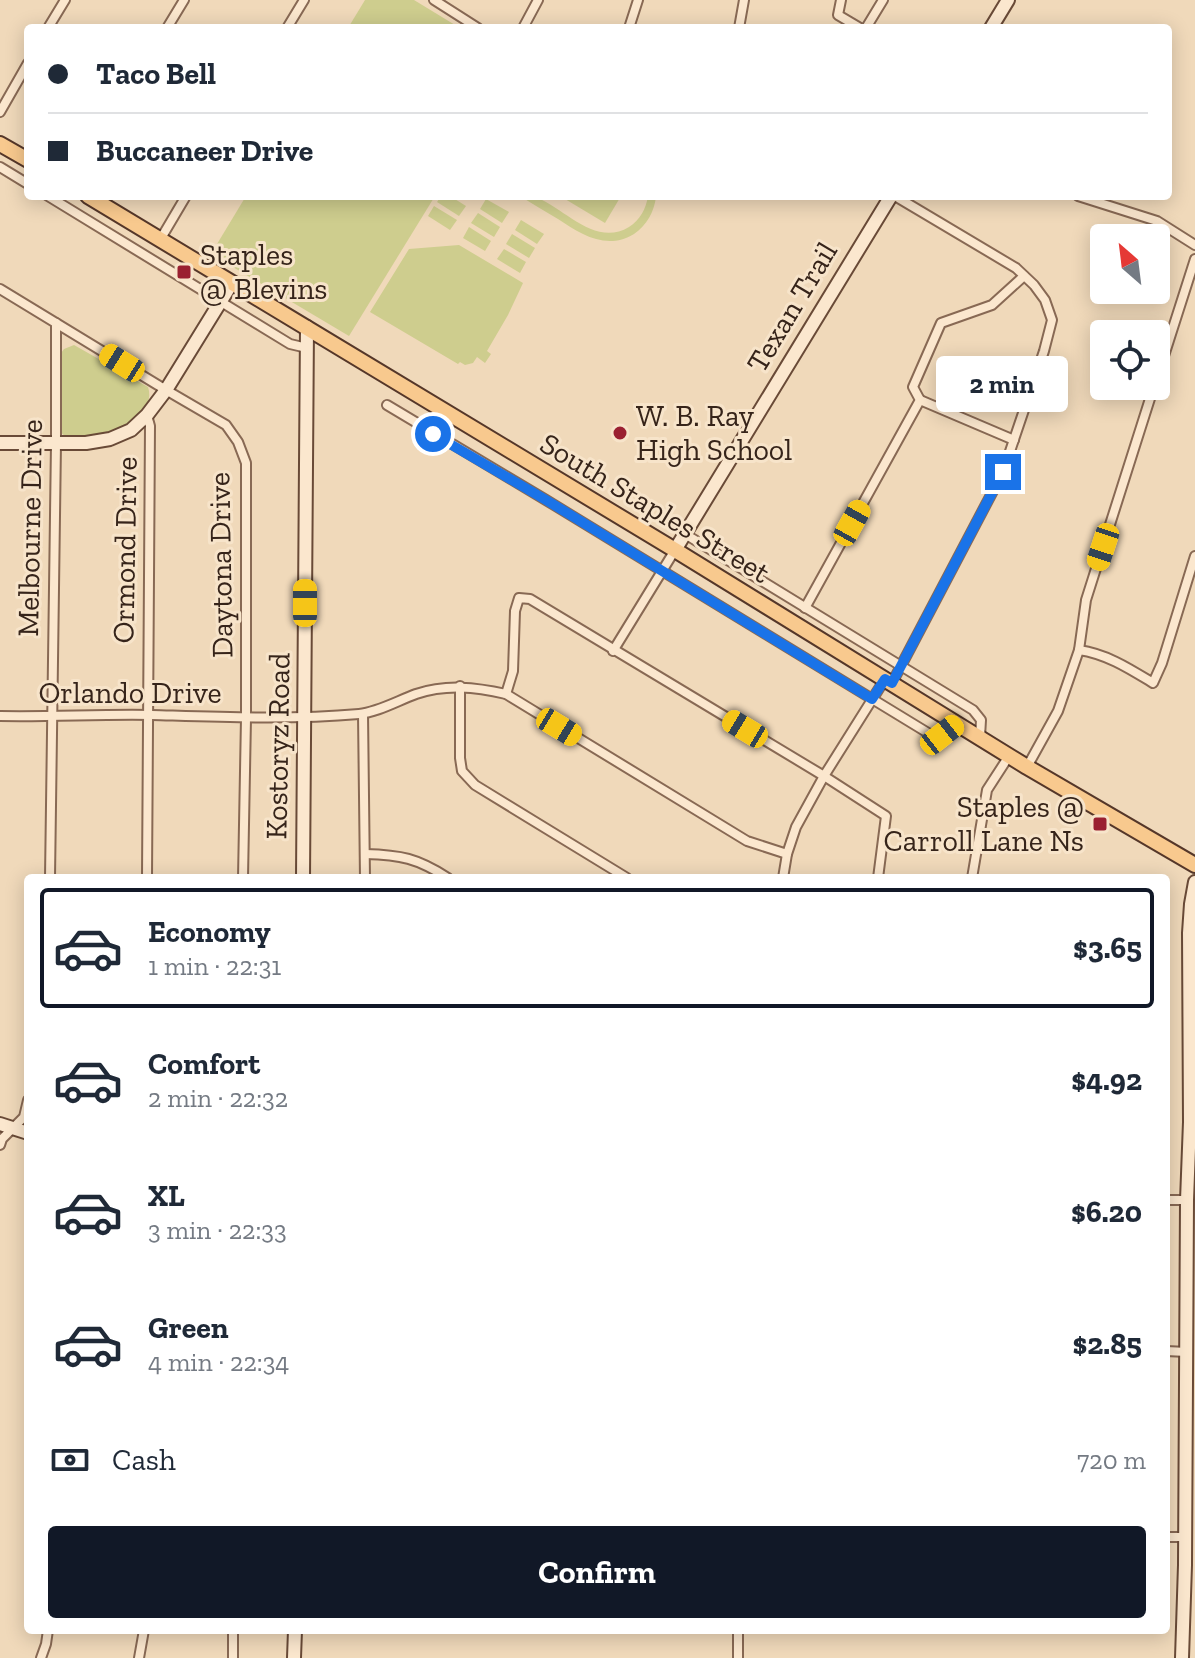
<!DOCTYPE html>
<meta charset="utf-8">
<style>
body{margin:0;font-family:"Zilla Slab",serif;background:#f6f6f7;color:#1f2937;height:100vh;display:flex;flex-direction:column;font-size:30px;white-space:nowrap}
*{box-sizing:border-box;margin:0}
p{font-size:26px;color:#747a83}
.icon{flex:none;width:44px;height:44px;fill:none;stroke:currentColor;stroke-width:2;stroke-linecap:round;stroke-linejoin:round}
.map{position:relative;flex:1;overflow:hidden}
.details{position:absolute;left:24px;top:874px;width:1146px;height:760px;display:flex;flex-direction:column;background:#fff;border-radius:8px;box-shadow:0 4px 20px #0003}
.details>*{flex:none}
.banner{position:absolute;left:24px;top:24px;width:1148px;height:176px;border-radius:8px;box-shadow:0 4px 20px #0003;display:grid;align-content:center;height:176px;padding:0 24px;background:#fff}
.needle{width:52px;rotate:332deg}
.tools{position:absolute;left:1090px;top:224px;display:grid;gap:16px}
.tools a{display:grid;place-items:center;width:80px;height:80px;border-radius:8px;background:#fff;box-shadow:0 4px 20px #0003;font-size:40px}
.end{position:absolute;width:36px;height:36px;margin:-18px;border:10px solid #1a73e8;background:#fff;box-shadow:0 0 0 4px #fff}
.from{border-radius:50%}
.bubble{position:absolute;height:56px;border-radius:8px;background:#fff;box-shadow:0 4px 20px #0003;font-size:26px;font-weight:700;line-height:56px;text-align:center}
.car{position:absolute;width:24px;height:48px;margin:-24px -12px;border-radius:10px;box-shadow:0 0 6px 2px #0007;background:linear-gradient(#f5c518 24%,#345 0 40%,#f5c518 0 76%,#345 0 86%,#f5c518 0)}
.banner b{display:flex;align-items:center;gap:28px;height:76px;font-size:30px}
.banner b+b{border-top:2px solid #e0e1e3}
.banner i{width:20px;height:20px;background:#1f2937}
ul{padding:14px 0 0;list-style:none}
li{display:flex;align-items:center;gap:24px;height:120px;margin:0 16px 12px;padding:0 8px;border:4px solid transparent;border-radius:8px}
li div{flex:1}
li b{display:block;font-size:30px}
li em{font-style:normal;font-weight:700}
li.current{border-color:#111827}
li>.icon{width:72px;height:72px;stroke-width:1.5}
.pay{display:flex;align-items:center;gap:20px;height:88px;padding:0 24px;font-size:30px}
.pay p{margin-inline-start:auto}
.button{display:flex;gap:16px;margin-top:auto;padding:16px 24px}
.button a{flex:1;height:92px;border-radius:8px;background:#111827;color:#fff;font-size:32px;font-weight:700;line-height:92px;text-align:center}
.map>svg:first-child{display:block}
.green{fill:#cecd8e}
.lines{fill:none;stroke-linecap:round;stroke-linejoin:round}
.street-casing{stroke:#886954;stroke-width:12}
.secondary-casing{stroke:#694a37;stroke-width:16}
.primary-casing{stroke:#553729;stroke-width:18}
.street{stroke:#fbe7ce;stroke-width:8}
.secondary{stroke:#fbe7ce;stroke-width:12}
.primary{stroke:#f8c98e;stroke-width:14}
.route{stroke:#1a73e8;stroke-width:10}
.poi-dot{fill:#9a2031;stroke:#f7e4ca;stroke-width:3}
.labels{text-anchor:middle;stroke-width:6;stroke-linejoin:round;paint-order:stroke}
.poi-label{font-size:30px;fill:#36241a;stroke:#f7e4ca;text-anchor:start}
.street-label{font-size:30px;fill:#36241a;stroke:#f7e4ca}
</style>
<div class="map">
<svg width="1195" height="1658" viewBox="0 0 1195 1658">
<rect width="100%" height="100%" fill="#f0d9ba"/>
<!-- green -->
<g class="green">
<path d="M365,0H414L460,28H348Z"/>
<path d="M246,196H435L349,336L211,254Z"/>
<path d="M441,196H450L466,206L459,216L437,202Z"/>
<path d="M520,196C526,196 532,195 538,198C566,210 596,247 629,227C640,220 646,209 648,196L656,197C654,212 647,225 634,234C606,251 581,234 558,219C545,211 532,204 520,196Z"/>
<path d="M560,196H621L605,223Z"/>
<path d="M486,199L509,212L502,223L480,209Z"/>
<path d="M434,206L457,220L450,230L428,216Z"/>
<path d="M478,213L500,227L494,237L471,223Z"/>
<path d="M521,220L544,234L537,244L515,230Z"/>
<path d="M469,227L491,241L485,251L463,238Z"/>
<path d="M512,234L535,248L529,258L506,244Z"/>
<path d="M459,245L523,283L508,315L487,351L491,354L485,363L477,357L473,363L465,365L460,362L458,364L370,312L409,249Z"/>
<path d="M504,249L526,262L520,273L497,259Z"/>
<path d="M74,345L148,387C156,410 125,430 105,435C93,438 78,436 66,437L58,430L59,356L64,349Z"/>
</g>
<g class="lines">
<!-- street casing -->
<g class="street-casing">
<g id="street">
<path d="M434,0L478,28"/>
<path d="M841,0L838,15L860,28"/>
<path d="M48,28L65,0"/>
<path d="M167,28L184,0"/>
<path d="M287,28L304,0"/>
<path d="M523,28L538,0"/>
<path d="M629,28L638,0"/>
<path d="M739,28L744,0"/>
<path d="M866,28L883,0"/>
<path d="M0,112L28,63"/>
<path d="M0,167L28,184"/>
<path d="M48,196L290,344L307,348"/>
<path d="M1078,196L1157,221L1195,245"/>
<path d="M160,240L186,196"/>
<path d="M0,289L166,390L226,425L238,442L246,463V718L243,878"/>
<path d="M1156,381L1195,259"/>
<path d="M920,400L1014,440"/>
<path d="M387,405L546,500L933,736L942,735L956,723"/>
<path d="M147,415L150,426L147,878"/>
<path d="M685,534L973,710L981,720L980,737"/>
<path d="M805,608L920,400L913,387L941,323L992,305L1024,276"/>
<path d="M1079,650C1107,654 1130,669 1153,683L1162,663L1195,556"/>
<path d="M613,651L675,550"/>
<path d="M892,683L1003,472L1044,351L1052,320L1045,300L1034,285L1016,268L895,196"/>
<path d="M460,686V758L462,771L475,785L627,878"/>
<path d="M506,694L513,671L515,611L519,598L530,599L824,776L886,816L878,878"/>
<path d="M363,714L365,878"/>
<path d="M0,716C51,717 101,714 152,715C221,717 290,720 359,714C378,712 397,701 416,694C446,684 475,687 506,694L747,841L787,854"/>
<path d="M1027,767L1058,711L1079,650L1086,600L1154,386"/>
<path d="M365,854C401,855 417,858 448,878"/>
<path d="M50,878L56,443V323"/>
<path d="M783,878L787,854L796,827L824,776L885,679"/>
<path d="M972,878L987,790L1009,756"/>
<path d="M0,1145L2,1139L24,1117L28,1100"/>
<path d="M1166,1200H1187"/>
<path d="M1166,1351L1187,1352"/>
<path d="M1166,1537H1185"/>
<path d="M738,1630V1658"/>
<path d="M41,1658L46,1644L48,1630"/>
<path d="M139,1658L144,1630"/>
<path d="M233,1658V1630"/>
</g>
</g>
<!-- secondary casing -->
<g class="secondary-casing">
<g id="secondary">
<path d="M991,28L1008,0"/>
<path d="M0,443H86L110,439L131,430L147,415L166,390L232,283"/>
<path d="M675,550L891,196"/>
<path d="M303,878L307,327"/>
<path d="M0,1124L28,1133"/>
<path d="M294,1658L295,1630"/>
<path d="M1182,1658L1185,1565L1187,1200L1190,1122L1189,933L1191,904L1195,882"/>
</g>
</g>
<!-- primary casing -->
<g class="primary-casing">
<g id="primary">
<path d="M0,144L28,160"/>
<path d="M88,196L675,550L1027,767L1195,865"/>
</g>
</g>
<!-- street -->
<use href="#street" class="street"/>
<!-- secondary -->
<use href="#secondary" class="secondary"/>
<!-- primary -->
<use href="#primary" class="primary"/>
</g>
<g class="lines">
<!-- route -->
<path class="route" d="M433,434L546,500L872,699L885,679L892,683L1003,472"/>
</g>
<!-- markers -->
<g class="poi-dot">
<rect x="176" y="264" width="16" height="16" rx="4"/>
<circle cx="620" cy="433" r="8"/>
<rect x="1092" y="816" width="16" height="16" rx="4"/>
</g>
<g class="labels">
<!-- poi labels -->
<g class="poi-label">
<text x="200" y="265">Staples<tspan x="200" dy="34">@ Blevins</tspan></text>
<text x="636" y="426">W. B. Ray<tspan x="636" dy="34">High School</tspan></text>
<text x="1084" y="817" text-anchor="end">Staples @<tspan x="1084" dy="34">Carroll Lane Ns</tspan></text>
</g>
<!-- street labels -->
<g class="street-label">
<text transform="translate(792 307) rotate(-59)" y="10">Texan Trail</text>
<text transform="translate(655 508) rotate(31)" y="10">South Staples Street</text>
<text transform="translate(30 528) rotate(-89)" y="10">Melbourne Drive</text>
<text transform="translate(125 550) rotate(-89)" y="10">Ormond Drive</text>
<text transform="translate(221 565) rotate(-91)" y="10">Daytona Drive</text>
<text x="130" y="703">Orlando Drive</text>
<text transform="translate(278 746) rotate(-89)" y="10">Kostoryz Road</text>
</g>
</g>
</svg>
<div class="tools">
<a><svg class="needle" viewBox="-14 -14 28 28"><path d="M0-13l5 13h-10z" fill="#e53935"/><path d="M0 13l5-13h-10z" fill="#747a83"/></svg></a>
<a><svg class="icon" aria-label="locate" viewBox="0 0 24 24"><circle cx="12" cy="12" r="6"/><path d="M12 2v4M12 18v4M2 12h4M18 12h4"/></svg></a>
</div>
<i class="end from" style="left:433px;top:434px"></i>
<i class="end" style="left:1003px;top:472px"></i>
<div class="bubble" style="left:936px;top:356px;width:132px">2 min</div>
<i class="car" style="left:122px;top:363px;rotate:302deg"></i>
<i class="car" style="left:852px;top:523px;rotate:29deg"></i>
<i class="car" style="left:1103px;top:547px;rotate:198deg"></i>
<i class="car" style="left:305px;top:603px;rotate:0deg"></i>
<i class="car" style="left:559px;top:727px;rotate:121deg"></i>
<i class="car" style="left:745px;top:729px;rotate:301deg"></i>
<i class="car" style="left:942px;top:735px;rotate:52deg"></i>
<div class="banner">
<b><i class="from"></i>Taco Bell</b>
<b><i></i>Buccaneer Drive</b>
</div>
<section class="details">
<ul>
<li class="current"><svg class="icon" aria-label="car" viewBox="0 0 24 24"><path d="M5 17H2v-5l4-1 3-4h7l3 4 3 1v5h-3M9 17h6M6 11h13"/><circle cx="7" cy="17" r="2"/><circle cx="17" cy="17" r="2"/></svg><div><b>Economy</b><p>1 min · 22:31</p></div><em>$3.65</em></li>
<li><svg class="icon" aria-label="car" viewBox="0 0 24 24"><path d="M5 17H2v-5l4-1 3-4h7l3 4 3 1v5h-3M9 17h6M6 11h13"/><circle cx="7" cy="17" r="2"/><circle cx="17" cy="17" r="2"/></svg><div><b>Comfort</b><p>2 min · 22:32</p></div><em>$4.92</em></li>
<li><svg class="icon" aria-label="car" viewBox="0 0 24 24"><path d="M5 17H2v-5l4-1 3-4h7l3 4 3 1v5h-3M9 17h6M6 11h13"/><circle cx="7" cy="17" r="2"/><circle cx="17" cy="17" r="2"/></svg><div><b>XL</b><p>3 min · 22:33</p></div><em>$6.20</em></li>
<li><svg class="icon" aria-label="car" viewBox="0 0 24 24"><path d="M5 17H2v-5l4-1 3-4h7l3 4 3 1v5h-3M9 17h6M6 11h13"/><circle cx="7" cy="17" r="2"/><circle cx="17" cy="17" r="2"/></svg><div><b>Green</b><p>4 min · 22:34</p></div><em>$2.85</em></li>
</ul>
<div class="pay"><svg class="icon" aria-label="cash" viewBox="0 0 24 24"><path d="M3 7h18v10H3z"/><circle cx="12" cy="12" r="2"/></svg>Cash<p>720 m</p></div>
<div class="button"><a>Confirm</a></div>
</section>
</div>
